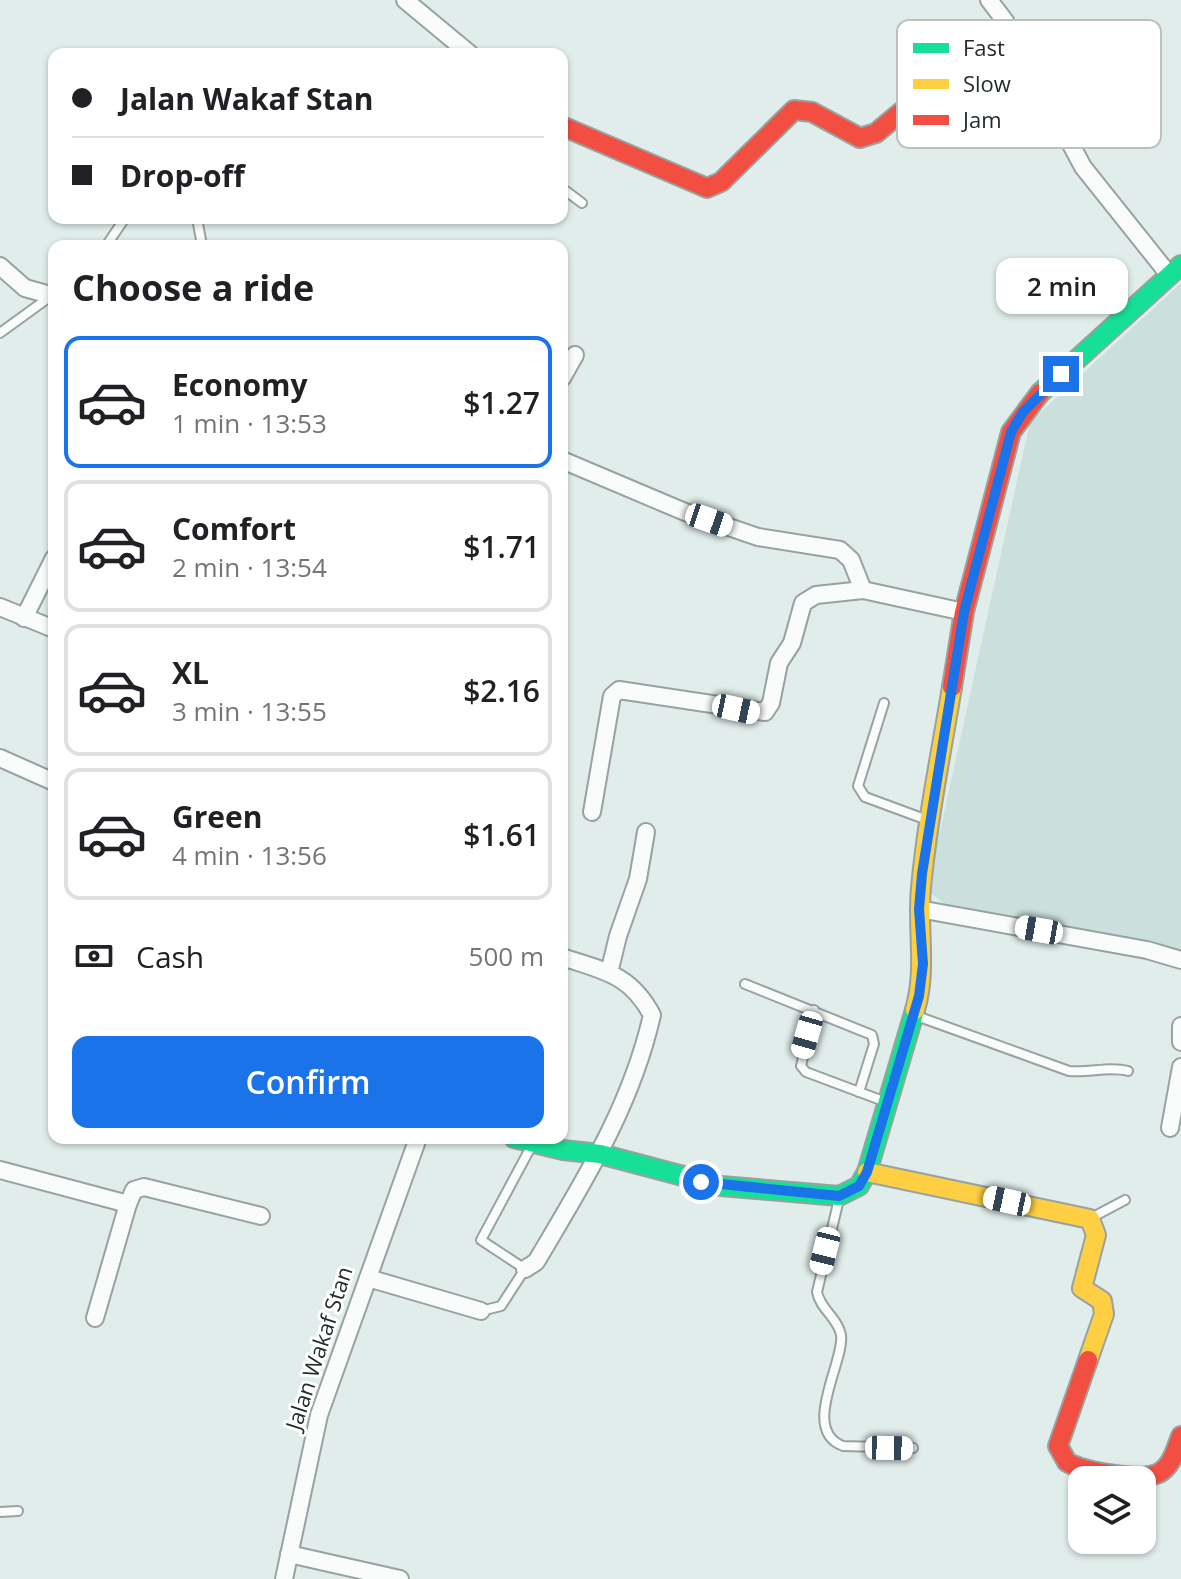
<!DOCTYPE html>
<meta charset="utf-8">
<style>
body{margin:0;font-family:"Open Sans",sans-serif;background:#f6f6f6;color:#202124;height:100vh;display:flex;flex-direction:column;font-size:30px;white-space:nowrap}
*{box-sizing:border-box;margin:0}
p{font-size:26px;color:#757577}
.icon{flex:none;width:44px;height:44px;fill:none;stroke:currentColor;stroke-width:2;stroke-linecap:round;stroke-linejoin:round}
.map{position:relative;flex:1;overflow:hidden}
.side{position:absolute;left:48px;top:240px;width:520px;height:904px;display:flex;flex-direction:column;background:#fff;border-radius:16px;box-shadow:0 2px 6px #0004}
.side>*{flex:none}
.hud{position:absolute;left:48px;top:48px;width:520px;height:176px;border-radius:16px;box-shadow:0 2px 6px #0004;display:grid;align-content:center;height:176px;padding:0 24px;background:#fff}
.buttons{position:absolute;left:1068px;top:1466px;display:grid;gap:16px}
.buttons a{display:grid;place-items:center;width:88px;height:88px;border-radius:16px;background:#fff;box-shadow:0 2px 6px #0004;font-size:40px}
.end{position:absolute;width:36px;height:36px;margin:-18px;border:10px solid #1a73e8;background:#fff;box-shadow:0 0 0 4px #fff}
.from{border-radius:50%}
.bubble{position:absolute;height:56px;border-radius:16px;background:#fff;box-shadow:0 2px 6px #0004;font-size:26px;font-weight:600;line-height:56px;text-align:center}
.car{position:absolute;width:24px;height:48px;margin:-24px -12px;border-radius:10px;box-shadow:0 0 6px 2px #0007;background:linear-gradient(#fff 24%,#345 0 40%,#fff 0 76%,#345 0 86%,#fff 0)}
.hud b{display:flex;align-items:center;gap:28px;height:76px;font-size:30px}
.hud b+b{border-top:2px solid #e0e0e0}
.hud i{width:20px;height:20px;background:#202124}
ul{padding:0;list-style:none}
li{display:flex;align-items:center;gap:24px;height:132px;margin:0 16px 12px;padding:0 8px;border:4px solid #e0e0e0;border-radius:16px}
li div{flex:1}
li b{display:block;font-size:30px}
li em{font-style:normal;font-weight:600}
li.selected{border-color:#1a73e8}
li>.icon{width:72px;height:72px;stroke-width:1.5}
h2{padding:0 24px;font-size:36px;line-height:96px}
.pay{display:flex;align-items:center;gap:20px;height:88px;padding:0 24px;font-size:30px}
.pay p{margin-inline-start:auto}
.action{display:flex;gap:16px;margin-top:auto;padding:16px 24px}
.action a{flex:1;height:92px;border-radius:16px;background:#1a73e8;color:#fff;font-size:32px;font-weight:600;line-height:92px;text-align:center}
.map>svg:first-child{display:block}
.built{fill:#cbe0dd}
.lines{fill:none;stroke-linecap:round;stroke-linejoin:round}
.lane-casing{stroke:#98a2a0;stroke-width:12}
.street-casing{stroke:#98a2a0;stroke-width:20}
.fast-casing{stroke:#98a2a0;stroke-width:22}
.slow-casing{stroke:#98a2a0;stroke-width:22}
.jam-casing{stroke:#98a2a0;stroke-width:22}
.lane{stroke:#fafcfc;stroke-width:8}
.street{stroke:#fafcfc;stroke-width:16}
.fast{stroke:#16e098;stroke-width:18}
.slow{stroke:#ffcf43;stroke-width:18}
.jam{stroke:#f24e42;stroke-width:18}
.route{stroke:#1a73e8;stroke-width:10}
.labels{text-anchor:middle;stroke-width:6;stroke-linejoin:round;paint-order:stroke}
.street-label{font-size:22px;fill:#232c2a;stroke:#fff}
.key{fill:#fff;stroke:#bdc0bf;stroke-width:2}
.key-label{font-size:22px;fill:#232c2a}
</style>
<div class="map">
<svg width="1181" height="1579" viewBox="0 0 1181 1579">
<rect width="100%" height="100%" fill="#e0edea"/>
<!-- built -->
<path class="built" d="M1181,283V955L945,904L927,890L1030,422Z"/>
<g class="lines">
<!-- lane casing -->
<g class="lane-casing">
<g id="lane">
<path d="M562,188L582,203"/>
<path d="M197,218L201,240"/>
<path d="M106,246L125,218"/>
<path d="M0,333L51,296"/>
<path d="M884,703L858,786L865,797L930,821"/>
<path d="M745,984L872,1035L874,1044L859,1092"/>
<path d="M814,1010L801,1066L806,1072L886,1102"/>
<path d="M914,1015L1069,1071C1089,1073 1109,1066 1128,1071"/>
<path d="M839,1199L817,1292C820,1309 838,1318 841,1335C845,1361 800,1430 843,1446L913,1448"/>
<path d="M1091,1218L1125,1200"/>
<path d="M481,1311L501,1306L525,1269L481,1240L532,1145"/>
<path d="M0,1512L18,1511"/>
</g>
</g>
<!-- street casing -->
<g class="street-casing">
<g id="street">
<path d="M405,0L470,54"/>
<path d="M989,0L1005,21L1083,167L1170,276"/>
<path d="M0,266L25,288L54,296"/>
<path d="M562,378L575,355"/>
<path d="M562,460L685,512L758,537L840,550L851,560L863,590L964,612"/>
<path d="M0,607L54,629"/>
<path d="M24,618L54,558"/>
<path d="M0,758L54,782"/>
<path d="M592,812L612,696L619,690L765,712L771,703L779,663L792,643L803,603L816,595L863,590"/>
<path d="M919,909L1147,950L1181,960"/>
<path d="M609,973L618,936L638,879L646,832"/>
<path d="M1181,1026V1042"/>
<path d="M1170,1128L1181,1067"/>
<path d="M0,1170L128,1204L134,1190L144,1187L261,1216"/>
<path d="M525,1269L536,1262C584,1181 631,1107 652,1015C630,974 604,971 562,957"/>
<path d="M368,1278L481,1311"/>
<path d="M95,1318L128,1204"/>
<path d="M289,1554L400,1579"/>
<path d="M284,1579L319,1415L418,1138"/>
</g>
</g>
<!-- fast casing -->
<g class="fast-casing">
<g id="fast">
<path d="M1040,393L1181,265"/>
<path d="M514,1138L563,1150L600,1154L721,1186L839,1196L859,1186L867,1172L915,1010"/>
</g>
</g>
<!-- slow casing -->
<g class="slow-casing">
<g id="slow">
<path d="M915,1010C927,969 917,930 921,888C927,821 941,754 952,687"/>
<path d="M867,1172L1090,1219L1096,1235L1082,1288L1102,1301L1104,1314L1088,1360"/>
</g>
</g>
<!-- jam casing -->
<g class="jam-casing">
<g id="jam">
<path d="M562,126L707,188L721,182L794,110L812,112L860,138L876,133L912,103L953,110L1034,74"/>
<path d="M952,687L964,612L1011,432L1040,393"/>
<path d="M1088,1360L1058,1446L1067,1462C1084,1472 1141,1482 1159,1473C1172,1466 1176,1449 1181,1436"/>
</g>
</g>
<!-- lane -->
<use href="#lane" class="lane"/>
<!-- street -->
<use href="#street" class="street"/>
<!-- fast -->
<use href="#fast" class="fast"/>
<!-- slow -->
<use href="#slow" class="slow"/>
<!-- jam -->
<use href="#jam" class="jam"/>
</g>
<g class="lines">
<!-- route -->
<path class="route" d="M701,1182L839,1196L859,1186L867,1172L919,996L923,964L919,909L922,874L964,612L1011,432L1023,412L1061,374"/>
</g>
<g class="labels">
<!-- street labels -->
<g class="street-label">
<text transform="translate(319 1348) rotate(-72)" y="8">Jalan Wakaf Stan</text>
</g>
</g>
<!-- legend -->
<rect x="897" y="20" width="264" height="128" rx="12" class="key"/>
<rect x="913" y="43" width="36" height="10" fill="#16e098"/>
<rect x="913" y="79" width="36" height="10" fill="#ffcf43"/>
<rect x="913" y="115" width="36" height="10" fill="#f24e42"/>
<g class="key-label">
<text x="963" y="56">Fast</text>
<text x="963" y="92">Slow</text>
<text x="963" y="128">Jam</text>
</g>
</svg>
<div class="buttons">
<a><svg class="icon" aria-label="layers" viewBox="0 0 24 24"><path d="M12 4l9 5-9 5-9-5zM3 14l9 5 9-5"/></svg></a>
</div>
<i class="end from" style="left:701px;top:1182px"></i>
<i class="end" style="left:1061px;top:374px"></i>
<div class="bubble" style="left:996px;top:258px;width:132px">2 min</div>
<i class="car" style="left:709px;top:520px;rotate:109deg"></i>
<i class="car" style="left:736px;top:709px;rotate:102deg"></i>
<i class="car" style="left:1039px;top:930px;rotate:280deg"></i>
<i class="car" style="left:807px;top:1035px;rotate:196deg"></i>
<i class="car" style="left:1007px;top:1201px;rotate:282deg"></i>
<i class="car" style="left:825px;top:1251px;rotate:194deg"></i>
<i class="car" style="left:889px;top:1448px;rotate:91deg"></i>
<div class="hud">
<b><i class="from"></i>Jalan Wakaf Stan</b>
<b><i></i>Drop-off</b>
</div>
<section class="side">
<h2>Choose a ride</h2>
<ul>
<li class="selected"><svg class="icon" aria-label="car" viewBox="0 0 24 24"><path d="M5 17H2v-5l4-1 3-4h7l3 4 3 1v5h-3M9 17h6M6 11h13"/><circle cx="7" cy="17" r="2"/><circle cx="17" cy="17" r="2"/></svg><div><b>Economy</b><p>1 min · 13:53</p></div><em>$1.27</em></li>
<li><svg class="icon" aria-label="car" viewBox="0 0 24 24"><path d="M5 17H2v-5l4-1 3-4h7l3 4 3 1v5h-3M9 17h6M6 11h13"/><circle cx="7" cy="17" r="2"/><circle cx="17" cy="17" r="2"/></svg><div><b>Comfort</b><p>2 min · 13:54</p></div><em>$1.71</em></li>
<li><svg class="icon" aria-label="car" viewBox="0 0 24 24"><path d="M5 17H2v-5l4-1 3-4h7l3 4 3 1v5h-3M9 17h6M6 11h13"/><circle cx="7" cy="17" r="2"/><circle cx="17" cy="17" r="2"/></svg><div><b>XL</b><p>3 min · 13:55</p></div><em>$2.16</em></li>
<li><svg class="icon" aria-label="car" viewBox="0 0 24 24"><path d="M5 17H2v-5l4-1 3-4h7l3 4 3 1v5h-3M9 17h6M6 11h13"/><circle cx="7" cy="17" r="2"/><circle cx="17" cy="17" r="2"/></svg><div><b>Green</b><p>4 min · 13:56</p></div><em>$1.61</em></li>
</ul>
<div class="pay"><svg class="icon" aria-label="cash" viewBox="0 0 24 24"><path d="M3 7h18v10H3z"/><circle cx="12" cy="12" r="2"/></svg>Cash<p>500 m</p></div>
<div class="action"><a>Confirm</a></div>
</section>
</div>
